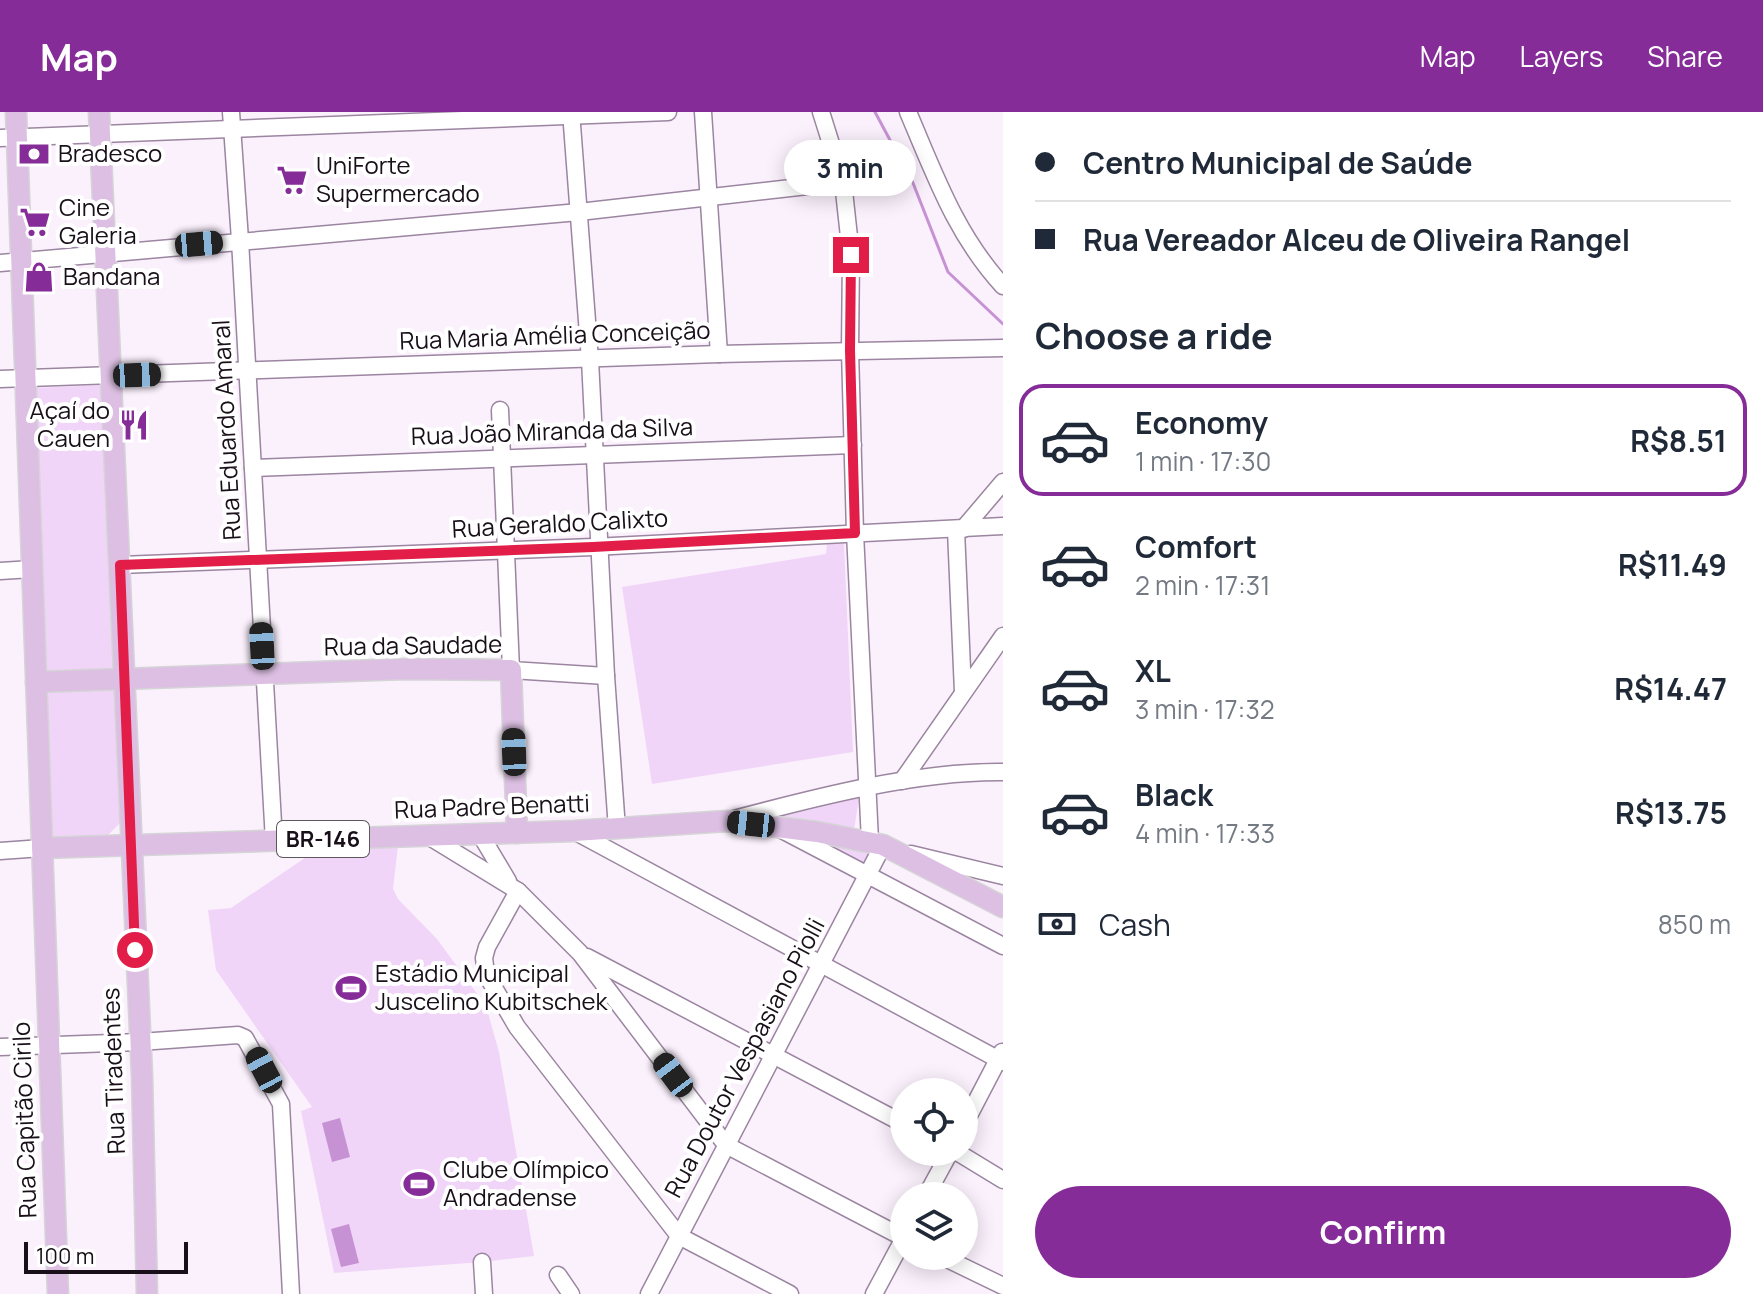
<!DOCTYPE html>
<meta charset="utf-8">
<style>
body{margin:0;font-family:Manrope,sans-serif;background:#f2f2f3;color:#1f2937;height:100vh;display:flex;flex-direction:column;font-size:30px;white-space:nowrap}
*{box-sizing:border-box;margin:0}
p{font-size:26px;color:#747a83}
.icon{flex:none;width:44px;height:44px;fill:none;stroke:currentColor;stroke-width:2;stroke-linecap:round;stroke-linejoin:round}
.map{position:relative;flex:1;overflow:hidden}
.details{display:flex;flex-direction:column;background:#fff;width:760px}
.details>*{flex:none}
.hud{display:grid;align-content:center;height:176px;padding:0 32px;background:#fff}
.controls{position:absolute;left:890px;top:966px;display:grid;gap:16px}
.controls a{display:grid;place-items:center;width:88px;height:88px;border-radius:50%;background:#fff;box-shadow:0 4px 20px #0003;font-size:40px}
.scale{position:absolute;left:24px;bottom:20px;width:164px;box-sizing:border-box;padding-left:8px;border:4px solid #180f19;border-top:0;font-size:22px;line-height:28px;white-space:nowrap;color:#180f19;-webkit-text-stroke:6px #fff;paint-order:stroke}
.end{position:absolute;width:36px;height:36px;margin:-18px;border:10px solid #e11d48;background:#fff;box-shadow:0 0 0 4px #fff}
.from{border-radius:50%}
.bubble{position:absolute;height:56px;border-radius:28px;background:#fff;box-shadow:0 4px 20px #0003;font-size:26px;font-weight:700;line-height:56px;text-align:center}
.car{position:absolute;width:24px;height:48px;margin:-24px -12px;border-radius:10px;box-shadow:0 0 6px 2px #0007;background:linear-gradient(#222 24%,#8ab4d8 0 40%,#222 0 76%,#8ab4d8 0 86%,#222 0)}
.hud b{display:flex;align-items:center;gap:28px;height:76px;font-size:30px}
.hud b+b{border-top:2px solid #e0e1e3}
.hud i{width:20px;height:20px;background:#1f2937}
ul{padding:0;list-style:none}
li{display:flex;align-items:center;gap:24px;height:112px;margin:0 16px 12px;padding:0 16px;border:4px solid transparent;border-radius:24px}
li div{flex:1}
li b{display:block;font-size:30px}
li em{font-style:normal;font-weight:700}
li.selected{border-color:#852c98}
li>.icon{width:72px;height:72px;stroke-width:1.5}
h2{padding:0 32px;font-size:36px;line-height:96px}
.pay{display:flex;align-items:center;gap:20px;height:88px;padding:0 32px;font-size:30px}
.pay p{margin-inline-start:auto}
.primary-button{display:flex;gap:16px;margin-top:auto;padding:16px 32px}
.primary-button a{flex:1;height:92px;border-radius:48px;background:#852c98;color:#fff;font-size:32px;font-weight:700;line-height:92px;text-align:center}
header{display:flex;align-items:center;gap:48px;box-sizing:border-box;height:112px;padding:0 40px;background:#852c98;color:#fff}
header strong{font-size:38px}
nav{display:flex;gap:44px;margin-inline-start:auto;font-size:28px}
main{display:flex;flex:1;min-height:0}
.map>svg:first-child{display:block}
.green{fill:#f1d5f8}
.water{fill:#c692d3}
.lines{fill:none;stroke-linecap:round;stroke-linejoin:round}
.stream{stroke:#c692d3;stroke-width:3}
.minor-casing{stroke:#9b85a0;stroke-width:19}
.major-casing{stroke:#d5d4d6;stroke-width:23}
.minor{stroke:#fff;stroke-width:16}
.major{stroke:#dcbfe2;stroke-width:20}
.route{stroke:#e11d48;stroke-width:10}
.labels{text-anchor:middle;stroke-width:8;stroke-linejoin:round;paint-order:stroke}
.shield{fill:#fff;stroke:#5d575e;stroke-width:2}
.shield-label{font-size:22px;font-weight:bold;fill:#180f19}
.poi-label{font-size:24px;fill:#180f19;stroke:#fff;text-anchor:start}
.street-label{font-size:24px;fill:#180f19;stroke:#fff}
</style>
<header>
<strong>Map</strong>
<nav><a>Map</a><a>Layers</a><a>Share</a></nav>
</header>
<main>
<div class="map">
<svg width="1003" height="1182" viewBox="0 0 1003 1182">
<rect width="100%" height="100%" fill="#fbf1fd"/>
<!-- green -->
<g class="green">
<path d="M104,273L116,560L45,562L34,276Z"/>
<path d="M827,431H844L853,640L652,672L622,475L826,442Z"/>
<path d="M117,575L121,710L107,724L50,726L46,577Z"/>
<path d="M859,686L854,718L829,711L779,705Z"/>
<path d="M800,724L856,736L872,742L863,756Z"/>
<path d="M398,734L393,777L398,787L437,827L486,894L499,940L534,1144L482,1150L334,1161L301,999L312,995L216,858L208,798L231,796L321,735Z"/>
</g>
<!-- water -->
<g class="water">
<path d="M340,1006L350,1045L332,1050L322,1011Z"/>
<path d="M349,1112L359,1151L341,1155L331,1117Z"/>
</g>
<g class="lines">
<!-- stream -->
<path class="stream" d="M875,0L913,71L948,160L1003,212"/>
<!-- minor casing -->
<g class="minor-casing">
<g id="minor">
<path d="M231,0L240,128L274,729"/>
<path d="M571,0L590,248L606,564L617,717"/>
<path d="M703,0L719,242"/>
<path d="M821,0L843,70L851,143L850,238L855,421L870,729"/>
<path d="M908,0C935,63 956,123 1003,174"/>
<path d="M0,26L668,0"/>
<path d="M0,151L579,100L843,70"/>
<path d="M0,267L719,242L1003,236"/>
<path d="M500,298L511,558L606,564"/>
<path d="M253,356L853,333"/>
<path d="M963,417L1003,370"/>
<path d="M956,418L963,580"/>
<path d="M120,453L593,435L1003,414"/>
<path d="M0,459L32,457"/>
<path d="M902,669L1003,524"/>
<path d="M734,707C817,685 917,659 1003,660"/>
<path d="M782,718L1003,834"/>
<path d="M574,719L1003,950"/>
<path d="M480,722L508,769"/>
<path d="M428,724L518,779L580,841L726,1033L904,1126"/>
<path d="M0,739L42,736"/>
<path d="M911,742L1003,764"/>
<path d="M518,779L487,835L484,846L486,862L517,915L679,1124L790,1182"/>
<path d="M587,845L904,1012"/>
<path d="M0,935L140,930L238,923L245,926L281,992L291,1182"/>
<path d="M964,1013L1002,940"/>
<path d="M957,1040L1003,1068"/>
<path d="M926,1084L950,1040"/>
<path d="M941,1144L1003,1174"/>
<path d="M482,1150L484,1182"/>
<path d="M558,1163L571,1182"/>
<path d="M649,1182L883,733"/>
<path d="M874,1182L904,1126"/>
</g>
</g>
<!-- major casing -->
<g class="major-casing">
<g id="major">
<path d="M16,0L58,1182"/>
<path d="M99,0L142,963L147,1182"/>
<path d="M36,570L405,557L511,558L517,721"/>
<path d="M42,736L574,719L727,709L817,720L883,733L1003,795"/>
</g>
</g>
<!-- minor -->
<use href="#minor" class="minor"/>
<!-- major -->
<use href="#major" class="major"/>
</g>
<g class="lines">
<!-- route -->
<path class="route" d="M135,838L120,453L593,435L855,421L850,238L851,143"/>
</g>
<!-- icons -->
<defs>
<g id="bank-bare" transform="scale(2.4)"><path d="M-6-4H6V4H-6ZM0-2.3a2.3 2.3 0 1 0 0 4.6a2.3 2.3 0 1 0 0-4.6Z" fill="#852c98" stroke="#fff" stroke-width="2.5" paint-order="stroke"/></g>
<g id="supermarket-bare" transform="scale(2.4)"><path d="M-6-5.5h2.5l.6 2H6L4.5 2H-2.5L-4.4-4H-6ZM-1.5 3.2a1.3 1.3 0 1 0 .1 0ZM3 3.2a1.3 1.3 0 1 0 .1 0Z" fill="#852c98" stroke="#fff" stroke-width="2.5" paint-order="stroke"/></g>
<g id="shop-bare" transform="scale(2.4)"><path d="M-5-2.5h2.3a2.7 3.5 0 0 1 5.4 0H5L5.5 6h-11ZM-1.5-2.5h3a1.5 2.3 0 0 0-3 0Z" fill="#852c98" stroke="#fff" stroke-width="2.5" paint-order="stroke"/></g>
<g id="restaurant-bare" transform="scale(2.4)"><path d="M-5-6h1v4h1v-4h1v4h1v-4h1v5L-1.5 .5V6h-2V.5L-5-1ZM5-6V6H3V1.5H1.5Q1.5-4 5-6Z" fill="#852c98" stroke="#fff" stroke-width="2.5" paint-order="stroke"/></g>
<g id="stadium-bare" transform="scale(2.4)"><path d="M0-5a6.5 5 0 1 0 0 10a6.5 5 0 1 0 0-10ZM-3.5-1.8h7v3.6h-7Z" fill="#852c98" stroke="#fff" stroke-width="2.5" paint-order="stroke"/></g>
</defs>
<g fill-rule="evenodd">
<use href="#bank-bare" x="34" y="42"/>
<use href="#supermarket-bare" x="292" y="68"/>
<use href="#supermarket-bare" x="35" y="110"/>
<use href="#shop-bare" x="39" y="165"/>
<use href="#restaurant-bare" x="134" y="313"/>
<use href="#stadium-bare" x="351" y="876"/>
<use href="#stadium-bare" x="419" y="1072"/>
</g>
<g class="labels">
<!-- shield labels -->
<rect class="shield" x="277" y="709" width="92" height="36" rx="6"/>
<g class="shield-label">
<text x="323" y="735">BR-146</text>
</g>
<!-- poi labels -->
<g class="poi-label">
<text x="58" y="50">Bradesco</text>
<text x="316" y="62">UniForte<tspan x="316" dy="28">Supermercado</tspan></text>
<text x="59" y="104">Cine<tspan x="59" dy="28">Galeria</tspan></text>
<text x="63" y="173">Bandana</text>
<text x="110" y="307" text-anchor="end">Açaí do<tspan x="110" dy="28">Cauen</tspan></text>
<text x="375" y="870">Estádio Municipal<tspan x="375" dy="28">Juscelino Kubitschek</tspan></text>
<text x="443" y="1066">Clube Olímpico<tspan x="443" dy="28">Andradense</tspan></text>
</g>
<!-- street labels -->
<g class="street-label">
<text transform="translate(555 224) rotate(-2)" y="8">Rua Maria Amélia Conceição</text>
<text transform="translate(227 318) rotate(-93)" y="8">Rua Eduardo Amaral</text>
<text transform="translate(552 320) rotate(-2)" y="8">Rua João Miranda da Silva</text>
<text transform="translate(560 412) rotate(-3)" y="8">Rua Geraldo Calixto</text>
<text transform="translate(413 534) rotate(-1)" y="8">Rua da Saudade</text>
<text transform="translate(492 695) rotate(-2)" y="8">Rua Padre Benatti</text>
<text transform="translate(745 946) rotate(-62)" y="8">Rua Doutor Vespasiano Piolli</text>
<text transform="translate(114 959) rotate(-92)" y="8">Rua Tiradentes</text>
<text transform="translate(25 1008) rotate(-92)" y="8">Rua Capitão Cirilo</text>
</g>
</g>
</svg>
<div class="controls">
<a><svg class="icon" aria-label="locate" viewBox="0 0 24 24"><circle cx="12" cy="12" r="6"/><path d="M12 2v4M12 18v4M2 12h4M18 12h4"/></svg></a>
<a><svg class="icon" aria-label="layers" viewBox="0 0 24 24"><path d="M12 4l9 5-9 5-9-5zM3 14l9 5 9-5"/></svg></a>
</div>
<div class="scale">100 m</div>
<i class="end from" style="left:135px;top:838px"></i>
<i class="end" style="left:851px;top:143px"></i>
<div class="bubble" style="left:784px;top:28px;width:132px">3 min</div>
<i class="car" style="left:199px;top:132px;rotate:85deg"></i>
<i class="car" style="left:137px;top:263px;rotate:88deg"></i>
<i class="car" style="left:262px;top:534px;rotate:357deg"></i>
<i class="car" style="left:514px;top:640px;rotate:358deg"></i>
<i class="car" style="left:751px;top:712px;rotate:276deg"></i>
<i class="car" style="left:264px;top:958px;rotate:332deg"></i>
<i class="car" style="left:673px;top:963px;rotate:323deg"></i>
</div>
<section class="details">
<div class="hud">
<b><i class="from"></i>Centro Municipal de Saúde</b>
<b><i></i>Rua Vereador Alceu de Oliveira Rangel</b>
</div>
<h2>Choose a ride</h2>
<ul>
<li class="selected"><svg class="icon" aria-label="car" viewBox="0 0 24 24"><path d="M5 17H2v-5l4-1 3-4h7l3 4 3 1v5h-3M9 17h6M6 11h13"/><circle cx="7" cy="17" r="2"/><circle cx="17" cy="17" r="2"/></svg><div><b>Economy</b><p>1 min · 17:30</p></div><em>R$8.51</em></li>
<li><svg class="icon" aria-label="car" viewBox="0 0 24 24"><path d="M5 17H2v-5l4-1 3-4h7l3 4 3 1v5h-3M9 17h6M6 11h13"/><circle cx="7" cy="17" r="2"/><circle cx="17" cy="17" r="2"/></svg><div><b>Comfort</b><p>2 min · 17:31</p></div><em>R$11.49</em></li>
<li><svg class="icon" aria-label="car" viewBox="0 0 24 24"><path d="M5 17H2v-5l4-1 3-4h7l3 4 3 1v5h-3M9 17h6M6 11h13"/><circle cx="7" cy="17" r="2"/><circle cx="17" cy="17" r="2"/></svg><div><b>XL</b><p>3 min · 17:32</p></div><em>R$14.47</em></li>
<li><svg class="icon" aria-label="car" viewBox="0 0 24 24"><path d="M5 17H2v-5l4-1 3-4h7l3 4 3 1v5h-3M9 17h6M6 11h13"/><circle cx="7" cy="17" r="2"/><circle cx="17" cy="17" r="2"/></svg><div><b>Black</b><p>4 min · 17:33</p></div><em>R$13.75</em></li>
</ul>
<div class="pay"><svg class="icon" aria-label="cash" viewBox="0 0 24 24"><path d="M3 7h18v10H3z"/><circle cx="12" cy="12" r="2"/></svg>Cash<p>850 m</p></div>
<div class="primary-button"><a>Confirm</a></div>
</section>
</main>
